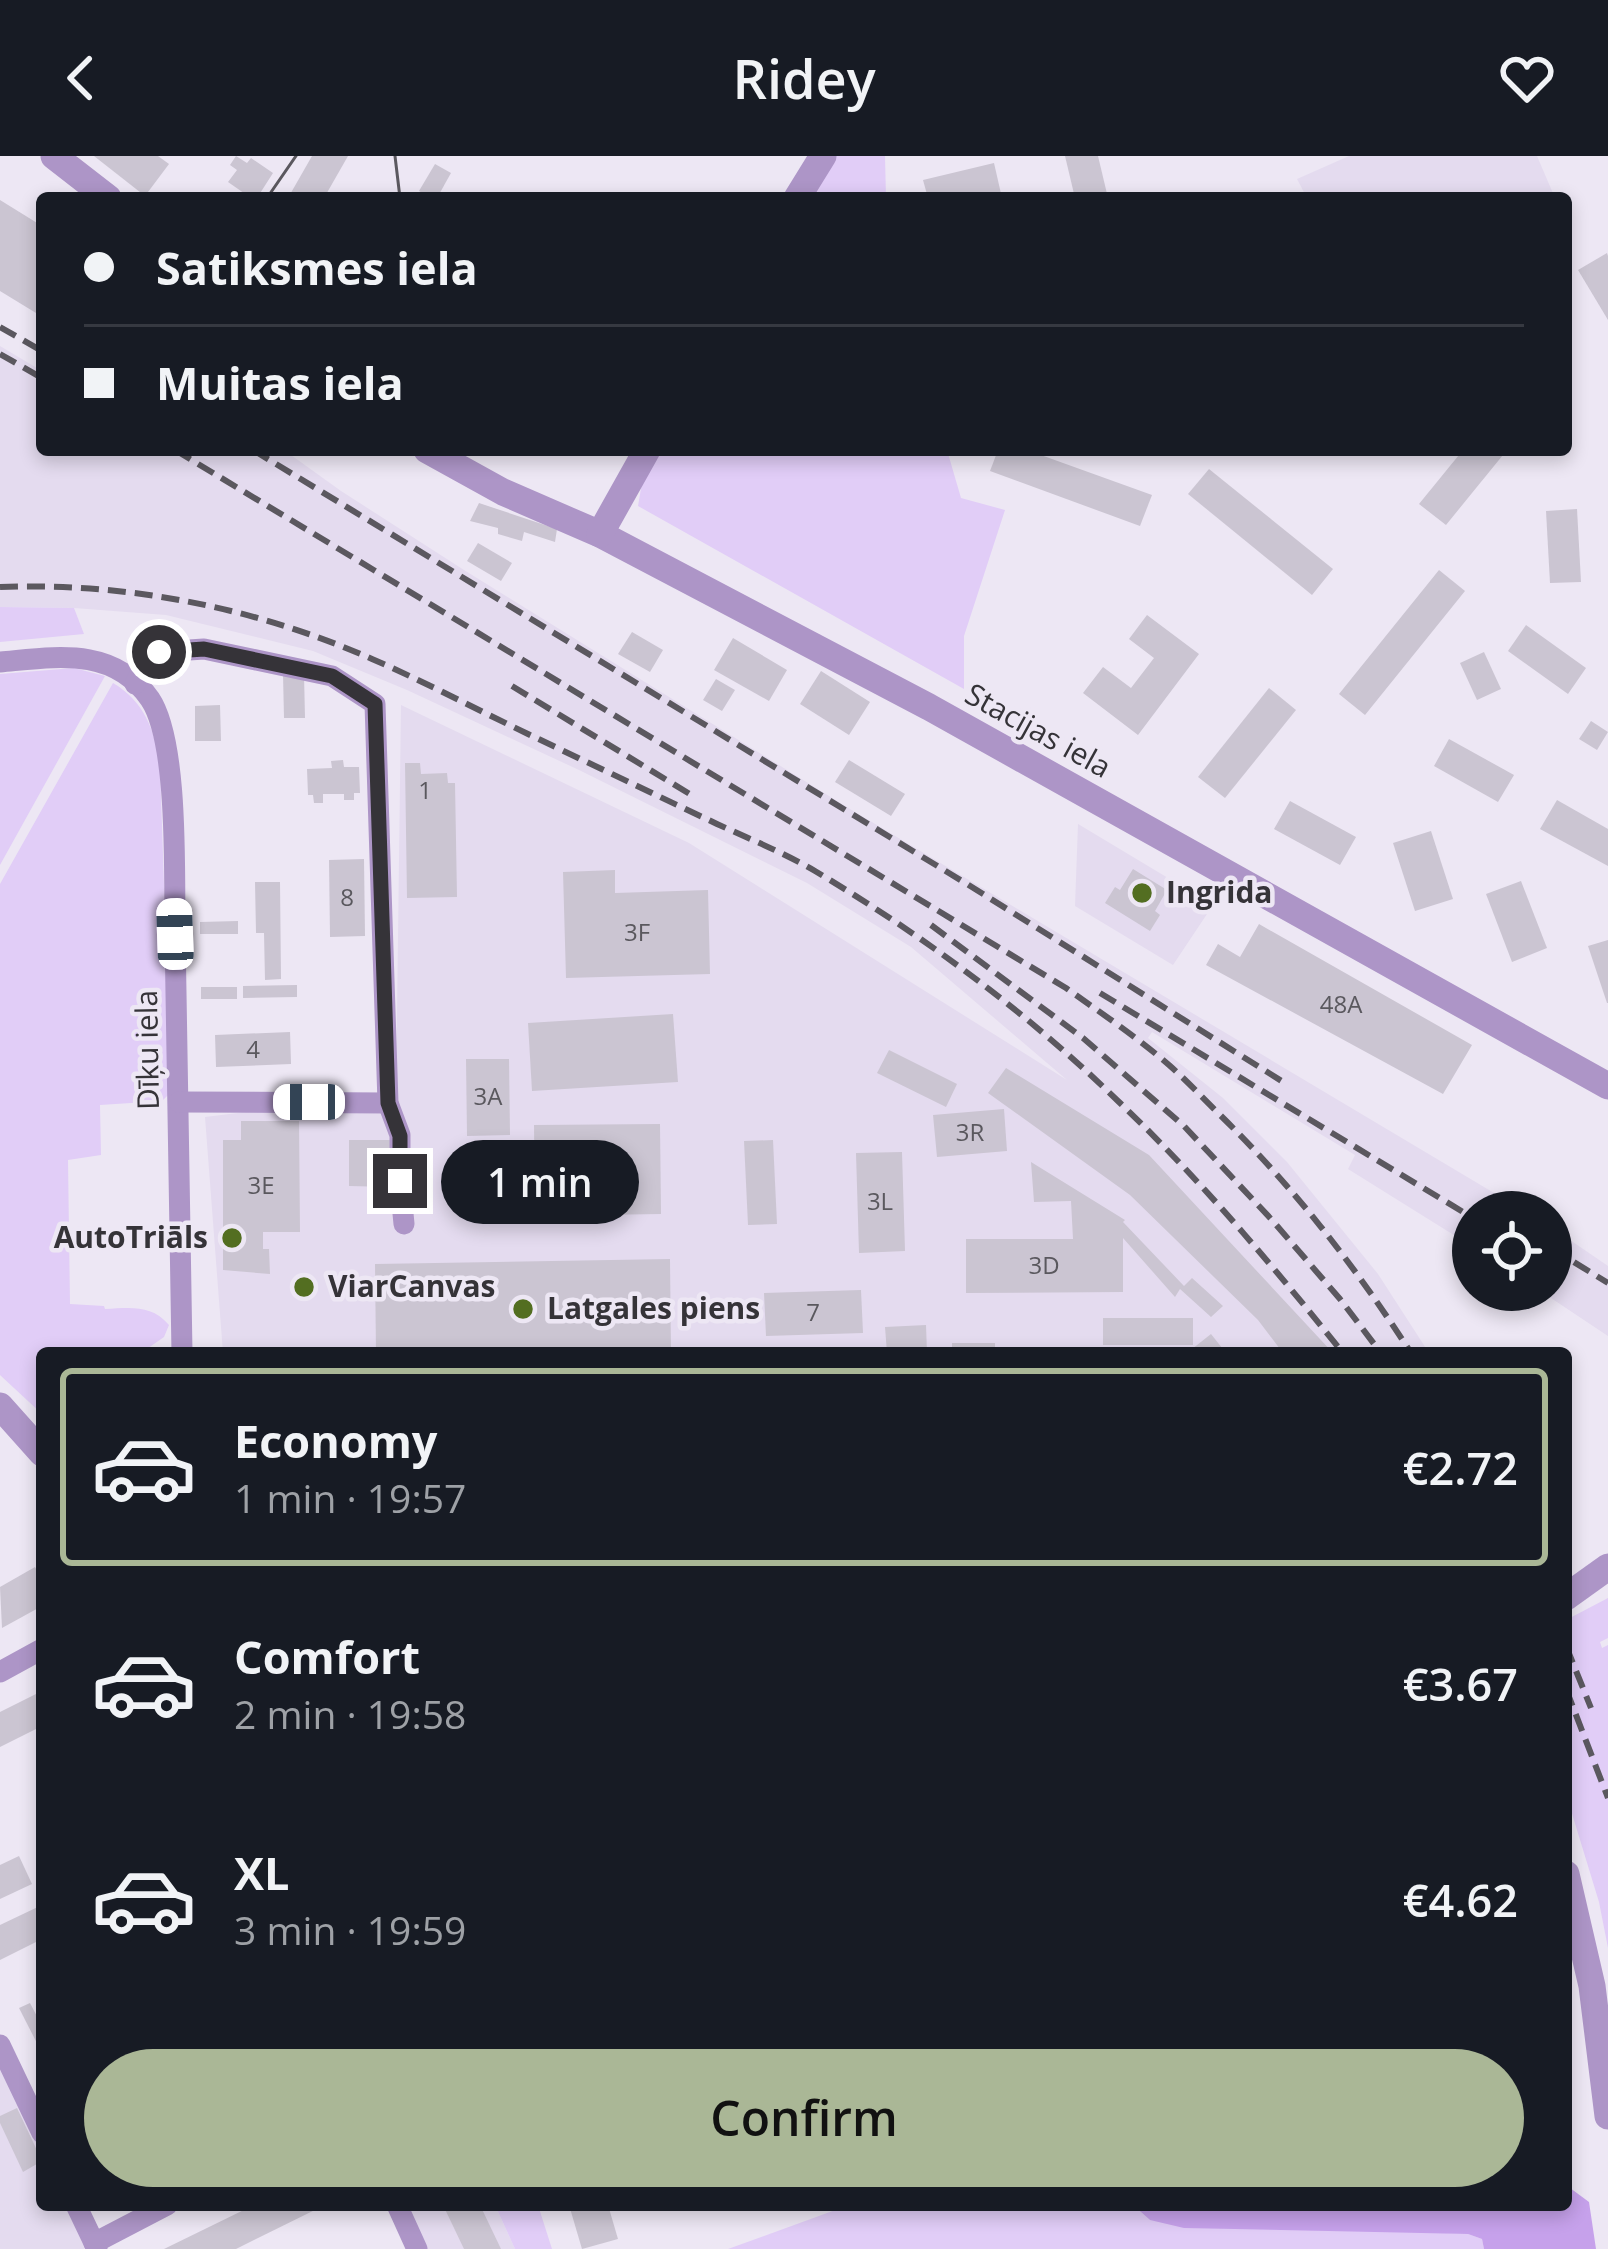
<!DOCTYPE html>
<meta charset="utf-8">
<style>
body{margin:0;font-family:"Open Sans",sans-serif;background:#242831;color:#f1f3f6;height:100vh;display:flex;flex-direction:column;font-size:45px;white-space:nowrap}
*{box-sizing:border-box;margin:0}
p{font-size:39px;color:#9ea1a6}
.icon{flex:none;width:66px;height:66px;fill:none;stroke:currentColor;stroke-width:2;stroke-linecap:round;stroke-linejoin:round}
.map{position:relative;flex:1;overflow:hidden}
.panel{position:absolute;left:36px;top:1191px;width:1536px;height:864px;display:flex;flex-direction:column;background:#171b24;border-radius:12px;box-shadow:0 6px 18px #0003}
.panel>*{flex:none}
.hud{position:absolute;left:36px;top:36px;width:1536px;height:264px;border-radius:12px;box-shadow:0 6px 18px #0003;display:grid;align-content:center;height:264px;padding:0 48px;background:#171b24}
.buttons{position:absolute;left:1452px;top:1035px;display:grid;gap:24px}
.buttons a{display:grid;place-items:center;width:120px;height:120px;border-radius:50%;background:#171b24;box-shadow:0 6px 18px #0003;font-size:60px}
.end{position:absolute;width:54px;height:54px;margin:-27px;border:15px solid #353338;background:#fff;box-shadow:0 0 0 6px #fff}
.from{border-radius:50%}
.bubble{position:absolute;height:84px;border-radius:42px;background:#171b24;box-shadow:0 6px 18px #0003;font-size:39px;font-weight:600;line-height:84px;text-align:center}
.car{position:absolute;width:36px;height:72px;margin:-36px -18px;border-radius:15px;box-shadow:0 0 9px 3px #0007;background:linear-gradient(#fff 24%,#345 0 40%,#fff 0 76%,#345 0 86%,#fff 0)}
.hud b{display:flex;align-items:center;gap:42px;height:114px;font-size:45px}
.hud b+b{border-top:3px solid #363941}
.hud i{width:30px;height:30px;background:#f1f3f6}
ul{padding:21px 0 0;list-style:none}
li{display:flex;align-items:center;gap:36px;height:198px;margin:0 24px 18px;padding:0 24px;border:6px solid transparent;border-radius:12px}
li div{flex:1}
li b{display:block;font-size:45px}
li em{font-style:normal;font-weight:600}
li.selected{border-color:#aab796}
li>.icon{width:108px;height:108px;stroke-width:1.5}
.button{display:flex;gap:24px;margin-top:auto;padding:24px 48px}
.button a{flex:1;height:138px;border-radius:72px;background:#aab796;color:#111;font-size:48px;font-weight:600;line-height:138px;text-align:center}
header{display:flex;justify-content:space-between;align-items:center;height:156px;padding:0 48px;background:#171b24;font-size:54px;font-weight:600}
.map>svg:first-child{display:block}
.built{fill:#e4dbef}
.green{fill:#e1cdf7}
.forest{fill:#c6a1eb}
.building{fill:#cbc5d2}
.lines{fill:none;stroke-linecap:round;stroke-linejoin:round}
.minor{stroke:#ad95c7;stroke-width:21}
.tertiary{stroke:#ad95c7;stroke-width:27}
.tram{stroke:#5b585f;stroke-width:3}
.rail{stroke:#5b585f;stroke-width:6;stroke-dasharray:18 9;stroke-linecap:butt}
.route{stroke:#353338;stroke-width:15}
.poi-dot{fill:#536e21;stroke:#ede7f4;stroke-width:4.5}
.labels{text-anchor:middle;stroke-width:9;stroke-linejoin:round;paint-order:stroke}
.number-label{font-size:24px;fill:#5a585e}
.street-label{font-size:30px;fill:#353338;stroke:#ede7f4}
.poi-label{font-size:30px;font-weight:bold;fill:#353338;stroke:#ede7f4;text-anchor:start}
</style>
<header><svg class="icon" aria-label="back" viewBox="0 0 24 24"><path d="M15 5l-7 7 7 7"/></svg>Ridey<svg class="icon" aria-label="heart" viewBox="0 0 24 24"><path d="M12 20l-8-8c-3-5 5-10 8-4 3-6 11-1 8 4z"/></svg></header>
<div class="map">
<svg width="1608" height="2093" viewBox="0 0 1608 2093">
<rect width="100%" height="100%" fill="#ede7f4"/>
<!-- built -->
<g class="built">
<path d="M1349,0H1537L1555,42H1307L1297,23Z"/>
<path d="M0,190L42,215V294H284L341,335L464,414L850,653L1526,1056H1473V1091L1348,1013L1355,999L1152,876L1148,882L1223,942L1287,1006L1378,1118L1429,1197H223L205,961L396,938L401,549L689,687L1067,924L911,791L807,727L579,614L407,534L313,495L166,459L74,452L0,451Z"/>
<path d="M1078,668L1213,749L1173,809L1075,750Z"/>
<path d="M1551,1071L1608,1110V1180L1539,1134H1551Z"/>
<path d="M0,1912L42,1998V2049H67L89,2093H0Z"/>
<path d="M405,2049H495L515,2093H427Z"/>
</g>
<!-- green -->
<g class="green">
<path d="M835,0H885L886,42H807Z"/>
<path d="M656,294H947L961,342L1005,354L964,480V533L638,350L643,321Z"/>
<path d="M0,451L74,452L84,478L0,486Z"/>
<path d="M74,512L105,520L0,709V518Z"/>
<path d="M113,527C145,546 155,575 160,610L171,936L162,945L100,949L101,999L68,1004L70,1148L104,1150L105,1153C130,1152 151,1148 169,1169L164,1181L141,1197H42V1258L0,1219V728Z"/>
<path d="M1608,1442V1482L1600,1486L1602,1492L1608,1489V1792L1599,1746L1566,1638V1464Z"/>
<path d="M495,2049H538L552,2093H515Z"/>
<path d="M849,2049H1133L1150,2064L1468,2078L1482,2083L1484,2093H728Z"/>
</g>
<!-- forest -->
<path class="forest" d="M1566,2029L1589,2046L1596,2093H1484L1482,2083L1468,2078L1184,2072L1150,2064L1133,2049H1566Z"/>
<!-- building -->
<g class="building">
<path d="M94,0H158L169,8L145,40Z"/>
<path d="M236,0L247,7L251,2L273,17L257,42H251L228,26L237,14L230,9Z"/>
<path d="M312,0H348L324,42H288Z"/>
<path d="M1065,0H1098L1108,42H1075Z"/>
<path d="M994,7L1002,42H928L923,24Z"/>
<path d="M435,8L451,17L437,42H431L419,35Z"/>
<path d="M0,44L42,70V146L36,157L0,135Z"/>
<path d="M1607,97L1608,100V164L1578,114Z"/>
<path d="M998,294H1027L1152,339L1140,370L990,315Z"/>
<path d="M1463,294H1507L1446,369L1419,348Z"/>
<path d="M1209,313L1333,413L1312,439L1188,338Z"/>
<path d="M479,347L557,373L555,386L524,376L522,385L498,378V372L470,365Z"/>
<path d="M1577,353L1581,426L1550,427L1546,355Z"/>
<path d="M478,387L512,407L501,425L467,405Z"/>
<path d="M1439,414L1465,435L1365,559L1339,538Z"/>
<path d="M1147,459L1199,498L1138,579L1083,537L1103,511L1131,532L1154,502L1129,483Z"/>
<path d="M1526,469L1586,512L1568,538L1508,495Z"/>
<path d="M632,476L663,494L650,516L618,498Z"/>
<path d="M733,482L787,514L769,545L714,514Z"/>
<path d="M1484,496L1501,533L1477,544L1460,507Z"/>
<path d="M821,515L870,546L849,579L800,548Z"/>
<path d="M283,518H304L305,562H284Z"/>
<path d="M716,523L735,534L722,555L703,544Z"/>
<path d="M1269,532L1296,554L1225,642L1198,621Z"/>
<path d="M220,549L221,585H195V550Z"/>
<path d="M1591,565L1608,576L1597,594L1579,583Z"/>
<path d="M1449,583L1514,619L1498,646L1434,610Z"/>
<path d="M343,604L344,611H359L360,637H354V644H344V638H323V647H314L313,639H308L307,613L332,612L331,605Z"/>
<path d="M849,604L905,638L891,660L835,626Z"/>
<path d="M405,607H420L421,618L447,617L448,627H455L457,741L407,742Z"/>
<path d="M1557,644L1608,673V710L1540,673Z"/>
<path d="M1290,645L1356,681L1340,709L1274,673Z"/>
<path d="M1431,675L1453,743L1415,755L1393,687Z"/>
<path d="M364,703L365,780L330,781L329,704Z"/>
<path d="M1133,713L1167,734L1155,755L1160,759L1150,775L1105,747L1115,731L1120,734Z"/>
<path d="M615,714V737L708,734L710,818L566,822L563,716Z"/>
<path d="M1521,725L1547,792L1512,806L1486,738Z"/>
<path d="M255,726H280L281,823L265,824L264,777H256Z"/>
<path d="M238,765V778H200V766Z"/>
<path d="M1259,768L1472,889L1443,938L1206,809L1218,788L1240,801Z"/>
<path d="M1608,784V847H1607L1588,790Z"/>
<path d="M297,829V841L243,842V830Z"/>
<rect x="201" y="831" width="36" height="12"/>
<path d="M673,858L678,926L532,935L528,867Z"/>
<path d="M290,876L291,908L216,911L215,879Z"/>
<path d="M889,894L957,928L946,951L877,917Z"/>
<path d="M466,903H509L510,979L467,980Z"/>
<path d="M1006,912L1149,999L1333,1197H1283L1258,1164L1130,1039L988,937Z"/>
<path d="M1004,953L1007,995L937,1001L933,959Z"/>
<path d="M241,965H299L300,1076H263V1093H269L270,1118L223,1114V984H241Z"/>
<path d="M660,968L661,1058L535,1060L534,969Z"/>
<path d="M349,984H390V1031L349,1030Z"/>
<path d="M773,984L777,1068L748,1069L744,985Z"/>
<path d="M902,996L905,1095L859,1097L856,997Z"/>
<path d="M1031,1006L1125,1064L1123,1066L1184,1130L1192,1122L1223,1150L1211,1161L1180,1133L1175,1141L1123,1082V1136L966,1137V1083H1073L1071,1045L1034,1046Z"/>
<path d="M670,1103L671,1197H376L375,1108Z"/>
<path d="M861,1134L863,1177L766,1180L764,1137Z"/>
<rect x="1103" y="1162" width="90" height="27"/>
<path d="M926,1169L927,1197H887L885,1171Z"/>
<path d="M1211,1178L1226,1197H1187Z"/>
<rect x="952" y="1187" width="43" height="10"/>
<path d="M35,1411L42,1423V1450L2,1472L0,1431Z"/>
<path d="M42,1535V1570L0,1591V1556Z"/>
<path d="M19,1700L32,1728L0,1743V1709Z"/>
<path d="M42,1749V1783L0,1804V1769Z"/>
<path d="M30,1847L42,1870V1897L19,1852Z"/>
<path d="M17,1952L42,2005L23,2016L0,1967V1960Z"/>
<path d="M254,2049H325L236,2093H164Z"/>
<path d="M443,2049H480L501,2093H464Z"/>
<path d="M569,2049H608L618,2083L582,2093Z"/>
</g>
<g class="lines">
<!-- minor -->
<g class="minor">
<path d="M0,506C56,501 113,490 150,543C179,586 174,722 175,777C178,917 180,1057 182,1197"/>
<path d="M135,528L144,510L159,496L204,493L332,520L375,548L388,947L400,979V1026L404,1068"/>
<path d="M179,946L388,947"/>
<path d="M0,1516L42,1493"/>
<path d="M0,1889L42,1977"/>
<path d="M76,2049L97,2093"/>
<path d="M397,2049L417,2093"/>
<path d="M94,2087L167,2049"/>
</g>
<!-- tertiary -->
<g class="tertiary">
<path d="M54,0L108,42"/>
<path d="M797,42L823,0"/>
<path d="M427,294L503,336L600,378L929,551L1608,930"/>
<path d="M600,378L647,294"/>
<path d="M0,1250L42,1297"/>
<path d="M1566,1441L1608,1411"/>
<path d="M1566,1718L1592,1830L1608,1960"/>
</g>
<!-- tram -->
<g class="tram">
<path d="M395,0L400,42"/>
<path d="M267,42L296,0"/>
</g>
<!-- rail -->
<g class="rail">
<path d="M0,171L42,195"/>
<path d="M0,198L42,222"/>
<path d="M175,294L1066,832C1101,857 1137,881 1169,909C1185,923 1200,939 1215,954C1292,1029 1353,1107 1411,1197"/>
<path d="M253,294L967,728L1288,929"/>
<path d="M0,431C126,426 257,452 372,503C425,526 476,553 528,578C591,608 654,638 717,668C750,683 784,697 815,715C924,780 1028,857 1119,946C1200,1023 1273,1110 1343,1197"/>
<path d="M512,530L693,640"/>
<path d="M931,769L1083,882L1184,970L1272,1064L1340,1143L1381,1197"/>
<path d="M1100,837L1473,1062"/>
<path d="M1551,1092L1608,1127"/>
<path d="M1566,1490L1591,1552"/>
<path d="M1566,1533L1608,1642"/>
</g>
</g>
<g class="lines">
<!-- route -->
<path class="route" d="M159,496L204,493L332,520L375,548L388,947L400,980V1025"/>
</g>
<!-- markers -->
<g class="poi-dot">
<circle cx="1142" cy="737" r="12"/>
<circle cx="232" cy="1082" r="12"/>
<circle cx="304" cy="1131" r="12"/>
<circle cx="523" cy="1153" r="12"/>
</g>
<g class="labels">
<!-- number labels -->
<g class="number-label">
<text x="425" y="643">1</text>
<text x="347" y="750">8</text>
<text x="637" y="785">3F</text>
<text x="1341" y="857">48A</text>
<text x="253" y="902">4</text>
<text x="488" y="949">3A</text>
<text x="970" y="985">3R</text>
<text x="261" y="1038">3E</text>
<text x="880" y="1054">3L</text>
<text x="1044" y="1118">3D</text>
<text x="813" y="1165">7</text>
</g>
<!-- street labels -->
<g class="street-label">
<text transform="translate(1038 575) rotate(29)" y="10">Stacijas iela</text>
<text transform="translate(148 894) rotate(-91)" y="10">Dīķu iela</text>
</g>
<!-- poi labels -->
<g class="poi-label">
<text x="1166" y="747">Ingrida</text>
<text x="208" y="1092" text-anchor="end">AutoTriāls</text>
<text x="328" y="1141">ViarCanvas</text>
<text x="547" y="1163">Latgales piens</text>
</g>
</g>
</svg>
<div class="buttons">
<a><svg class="icon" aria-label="locate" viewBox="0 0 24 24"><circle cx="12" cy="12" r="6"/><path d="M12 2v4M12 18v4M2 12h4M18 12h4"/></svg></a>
</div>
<i class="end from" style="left:159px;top:496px"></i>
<i class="end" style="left:400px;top:1025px"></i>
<div class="bubble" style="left:441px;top:984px;width:198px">1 min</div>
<i class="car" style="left:175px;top:778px;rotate:358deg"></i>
<i class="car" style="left:309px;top:946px;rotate:270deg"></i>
<div class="hud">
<b><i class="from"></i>Satiksmes iela</b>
<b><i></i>Muitas iela</b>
</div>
<section class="panel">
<ul>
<li class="selected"><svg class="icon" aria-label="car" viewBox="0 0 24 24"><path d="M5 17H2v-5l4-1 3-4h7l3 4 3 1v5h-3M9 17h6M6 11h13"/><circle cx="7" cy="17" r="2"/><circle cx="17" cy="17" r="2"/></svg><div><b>Economy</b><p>1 min · 19:57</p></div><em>€2.72</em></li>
<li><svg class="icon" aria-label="car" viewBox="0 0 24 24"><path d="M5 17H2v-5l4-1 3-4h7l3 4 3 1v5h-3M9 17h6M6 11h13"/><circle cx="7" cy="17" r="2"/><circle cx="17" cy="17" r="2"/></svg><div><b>Comfort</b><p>2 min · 19:58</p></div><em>€3.67</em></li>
<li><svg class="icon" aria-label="car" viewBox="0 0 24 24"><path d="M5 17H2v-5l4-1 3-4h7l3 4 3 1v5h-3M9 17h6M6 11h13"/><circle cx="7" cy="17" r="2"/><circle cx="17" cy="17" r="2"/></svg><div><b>XL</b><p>3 min · 19:59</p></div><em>€4.62</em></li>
</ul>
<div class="button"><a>Confirm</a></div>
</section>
</div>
